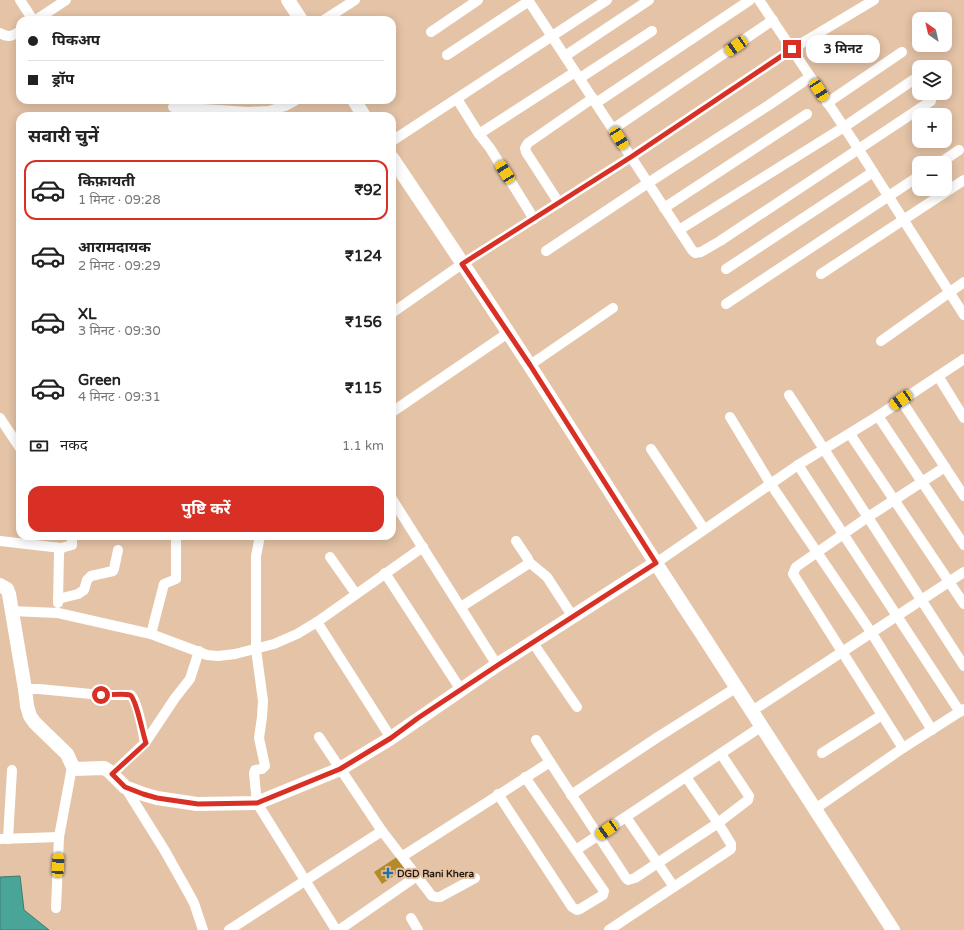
<!DOCTYPE html>
<html lang="hi">
<meta charset="utf-8">
<style>
body{margin:0;font-family:"Varela Round","Noto Sans Devanagari",sans-serif;background:#f6f6f6;color:#222;height:100vh;display:flex;flex-direction:column;font-size:15px;white-space:nowrap}
*{box-sizing:border-box;margin:0}
p{font-size:13px;color:#767676}
.icon{flex:none;width:22px;height:22px;fill:none;stroke:currentColor;stroke-width:2;stroke-linecap:round;stroke-linejoin:round}
.map{position:relative;flex:1;overflow:hidden}
.sheet{position:absolute;left:16px;top:112px;width:380px;height:428px;display:flex;flex-direction:column;background:#fff;border-radius:12px;box-shadow:0 2px 10px #0003}
.sheet>*{flex:none}
.top-card{position:absolute;left:16px;top:16px;width:380px;height:88px;border-radius:12px;box-shadow:0 2px 10px #0003;display:grid;align-content:center;height:88px;padding:0 12px;background:#fff}
.needle{width:26px;rotate:326deg}
.controls{position:absolute;left:912px;top:12px;display:grid;gap:8px}
.controls a{display:grid;place-items:center;width:40px;height:40px;border-radius:8px;background:#fff;box-shadow:0 2px 10px #0003;font-size:20px}
.end{position:absolute;width:18px;height:18px;margin:-9px;border:5px solid #d93025;background:#fff;box-shadow:0 0 0 2px #fff}
.from{border-radius:50%}
.bubble{position:absolute;height:28px;border-radius:12px;background:#fff;box-shadow:0 2px 10px #0003;font-size:13px;font-weight:700;line-height:28px;text-align:center}
.car{position:absolute;width:12px;height:24px;margin:-12px -6px;border-radius:5px;box-shadow:0 0 3px 1px #0007;background:linear-gradient(#f5c518 24%,#345 0 40%,#f5c518 0 76%,#345 0 86%,#f5c518 0)}
.top-card b{display:flex;align-items:center;gap:14px;height:38px;font-size:15px}
.top-card b+b{border-top:1px solid #e0e0e0}
.top-card i{width:10px;height:10px;background:#222}
ul{padding:0;list-style:none}
li{display:flex;align-items:center;gap:12px;height:60px;margin:0 8px 6px;padding:0 4px;border:2px solid transparent;border-radius:12px}
li div{flex:1}
li b{display:block;font-size:15px}
li em{font-style:normal;font-weight:700}
li.active{border-color:#d93025}
li>.icon{width:36px;height:36px;stroke-width:1.5}
h2{padding:0 12px;font-size:18px;line-height:48px}
.pay{display:flex;align-items:center;gap:10px;height:44px;padding:0 12px;font-size:15px}
.pay p{margin-inline-start:auto}
.action{display:flex;gap:8px;margin-top:auto;padding:8px 12px}
.action a{flex:1;height:46px;border-radius:12px;background:#d93025;color:#fff;font-size:16px;font-weight:700;line-height:46px;text-align:center}
.map>svg:first-child{display:block}
.water{fill:#48a598;stroke:#3e7c70}
.building{fill:#b68a29}
.lines{fill:none;stroke-linecap:round;stroke-linejoin:round}
.street{stroke:#fff;stroke-width:10}
.secondary{stroke:#fff;stroke-width:14}
.route{stroke:#d93025;stroke-width:5}
.poi-dot{fill:#2470a3;stroke:#e4c3a6;stroke-width:1.5}
.labels{text-anchor:middle;stroke-width:4;stroke-linejoin:round;paint-order:stroke}
.poi-label{font-size:10px;font-weight:bold;fill:#271b11;stroke:#e4c3a6;text-anchor:start}
</style>
<div class="map">
<svg width="964" height="930" viewBox="0 0 964 930">
<rect width="100%" height="100%" fill="#e4c3a6"/>
<!-- water -->
<path class="water" d="M20,876L24,910L49,930H0V877Z"/>
<!-- building -->
<path class="building" d="M397,857L405,868L382,884L374,872Z"/>
<g class="lines">
<!-- street -->
<g class="street">
<path d="M20,0L33,20"/>
<path d="M528,0L692,250L695,253L701,252L720,241L931,101"/>
<path d="M759,0L852,139L964,315"/>
<path d="M36,20L66,0"/>
<path d="M324,20L355,0"/>
<path d="M431,32L478,0"/>
<path d="M0,33C8,38 13,36 20,31"/>
<path d="M447,55L529,1"/>
<path d="M565,56L649,0"/>
<path d="M580,78L652,31"/>
<path d="M457,99L479,134L490,148L534,219"/>
<path d="M596,103L750,0"/>
<path d="M827,103L902,52"/>
<path d="M173,107L248,112L269,111L285,106L296,100"/>
<path d="M613,129L773,20"/>
<path d="M479,134L575,72"/>
<path d="M392,141L607,0"/>
<path d="M940,163L959,150"/>
<path d="M559,203L526,152L525,148L528,143L593,98"/>
<path d="M664,208L807,114"/>
<path d="M679,230L844,127L916,78"/>
<path d="M546,251L648,183L769,105L810,77"/>
<path d="M726,269L873,172"/>
<path d="M821,274L964,180"/>
<path d="M726,304L919,176"/>
<path d="M392,313L462,264L631,157L792,49L874,0"/>
<path d="M881,341L964,282"/>
<path d="M530,365L613,308"/>
<path d="M938,376L964,418"/>
<path d="M789,395L964,666"/>
<path d="M901,400L964,496"/>
<path d="M392,412L508,333"/>
<path d="M878,416L964,545"/>
<path d="M730,417L770,483L871,632L932,730"/>
<path d="M0,418L20,448"/>
<path d="M850,434L964,604"/>
<path d="M651,449L704,529"/>
<path d="M798,465L960,712"/>
<path d="M392,499L497,665"/>
<path d="M260,536L256,556V649L263,701L262,717L259,738L265,766L262,769L255,770L254,773L257,803L336,930"/>
<path d="M0,541L61,548"/>
<path d="M330,557L356,594"/>
<path d="M529,562L547,577L573,617"/>
<path d="M656,563L798,465L878,416L964,359"/>
<path d="M385,573L461,690"/>
<path d="M58,599L78,594L84,590L87,580L91,576L113,571L114,569L118,550"/>
<path d="M58,603L59,553L61,548L72,545V536"/>
<path d="M461,607L528,564V559L516,541"/>
<path d="M11,611L58,613L151,634L207,655L218,656L235,654L274,644L297,634L317,622L423,547"/>
<path d="M317,622L391,738"/>
<path d="M151,634L164,584L176,579V536"/>
<path d="M533,643L577,707"/>
<path d="M25,689H39L101,695H131C138,703 143,732 145,743"/>
<path d="M752,711L964,572"/>
<path d="M319,737L382,831L432,896L436,897H440L475,878"/>
<path d="M536,740L550,762"/>
<path d="M903,748L793,574L796,567L868,517L945,467"/>
<path d="M822,753L882,715"/>
<path d="M112,774L145,743L175,698L190,679L199,651"/>
<path d="M125,787L165,851L188,892L194,903L203,930"/>
<path d="M498,794L572,907L577,910L580,909L603,895L604,891L525,777"/>
<path d="M571,795L658,737L737,687"/>
<path d="M815,809L903,748L964,709"/>
<path d="M626,817L674,887"/>
<path d="M0,839L59,837"/>
<path d="M8,839L12,770"/>
<path d="M576,850L762,726"/>
<path d="M403,856L550,762L626,878L628,880L635,878L718,823L686,777"/>
<path d="M56,908L59,837L72,767"/>
<path d="M411,918L418,930"/>
<path d="M229,930L382,831"/>
<path d="M339,930L417,876"/>
<path d="M609,930L731,849V844L718,823L748,800L749,796L721,754"/>
</g>
<!-- secondary -->
<g class="secondary">
<path d="M288,0L301,20"/>
<path d="M354,100L364,116"/>
<path d="M392,158C438,227 485,296 530,366C587,454 642,543 700,631C764,731 829,830 893,930"/>
<path d="M0,585L7,589L9,594L25,689L27,706L30,716L35,723L67,754L74,769L104,768L109,771L125,787L143,794L157,798L197,804L257,803L340,769L391,738L497,665L656,563"/>
</g>
</g>
<g class="lines">
<!-- route -->
<path class="route" d="M101,695C108,695 124,693 130,695C136,698 143,735 146,743L112,774L125,787L143,794L157,798L198,804L257,803L340,769L391,738L418,718L498,665L656,563L530,365L462,264L631,157L792,49"/>
</g>
<!-- markers -->
<path class="poi-dot" d="M386 867h4v4h4v4h-4v4h-4v-4h-4v-4h4z"/>
<g class="labels">
<!-- poi labels -->
<g class="poi-label">
<text x="397" y="877">DGD Rani Khera</text>
</g>
</g>
</svg>
<div class="controls">
<a><svg class="needle" viewBox="-14 -14 28 28"><path d="M0-13l5 13h-10z" fill="#e53935"/><path d="M0 13l5-13h-10z" fill="#767676"/></svg></a>
<a><svg class="icon" aria-label="layers" viewBox="0 0 24 24"><path d="M12 4l9 5-9 5-9-5zM3 14l9 5 9-5"/></svg></a>
<a>+</a>
<a>−</a>
</div>
<i class="end from" style="left:101px;top:695px"></i>
<i class="end" style="left:792px;top:49px"></i>
<div class="bubble" style="left:806px;top:35px;width:74px">3 मिनट</div>
<i class="car" style="left:736px;top:46px;rotate:236deg"></i>
<i class="car" style="left:819px;top:90px;rotate:147deg"></i>
<i class="car" style="left:619px;top:138px;rotate:148deg"></i>
<i class="car" style="left:505px;top:172px;rotate:328deg"></i>
<i class="car" style="left:901px;top:400px;rotate:236deg"></i>
<i class="car" style="left:607px;top:830px;rotate:235deg"></i>
<i class="car" style="left:58px;top:865px;rotate:3deg"></i>
<div class="top-card">
<b><i class="from"></i>पिकअप</b>
<b><i></i>ड्रॉप</b>
</div>
<section class="sheet">
<h2>सवारी चुनें</h2>
<ul>
<li class="active"><svg class="icon" aria-label="car" viewBox="0 0 24 24"><path d="M5 17H2v-5l4-1 3-4h7l3 4 3 1v5h-3M9 17h6M6 11h13"/><circle cx="7" cy="17" r="2"/><circle cx="17" cy="17" r="2"/></svg><div><b>किफ़ायती</b><p>1 मिनट · 09:28</p></div><em>₹92</em></li>
<li><svg class="icon" aria-label="car" viewBox="0 0 24 24"><path d="M5 17H2v-5l4-1 3-4h7l3 4 3 1v5h-3M9 17h6M6 11h13"/><circle cx="7" cy="17" r="2"/><circle cx="17" cy="17" r="2"/></svg><div><b>आरामदायक</b><p>2 मिनट · 09:29</p></div><em>₹124</em></li>
<li><svg class="icon" aria-label="car" viewBox="0 0 24 24"><path d="M5 17H2v-5l4-1 3-4h7l3 4 3 1v5h-3M9 17h6M6 11h13"/><circle cx="7" cy="17" r="2"/><circle cx="17" cy="17" r="2"/></svg><div><b>XL</b><p>3 मिनट · 09:30</p></div><em>₹156</em></li>
<li><svg class="icon" aria-label="car" viewBox="0 0 24 24"><path d="M5 17H2v-5l4-1 3-4h7l3 4 3 1v5h-3M9 17h6M6 11h13"/><circle cx="7" cy="17" r="2"/><circle cx="17" cy="17" r="2"/></svg><div><b>Green</b><p>4 मिनट · 09:31</p></div><em>₹115</em></li>
</ul>
<div class="pay"><svg class="icon" aria-label="cash" viewBox="0 0 24 24"><path d="M3 7h18v10H3z"/><circle cx="12" cy="12" r="2"/></svg>नकद<p>1.1 km</p></div>
<div class="action"><a>पुष्टि करें</a></div>
</section>
</div>
